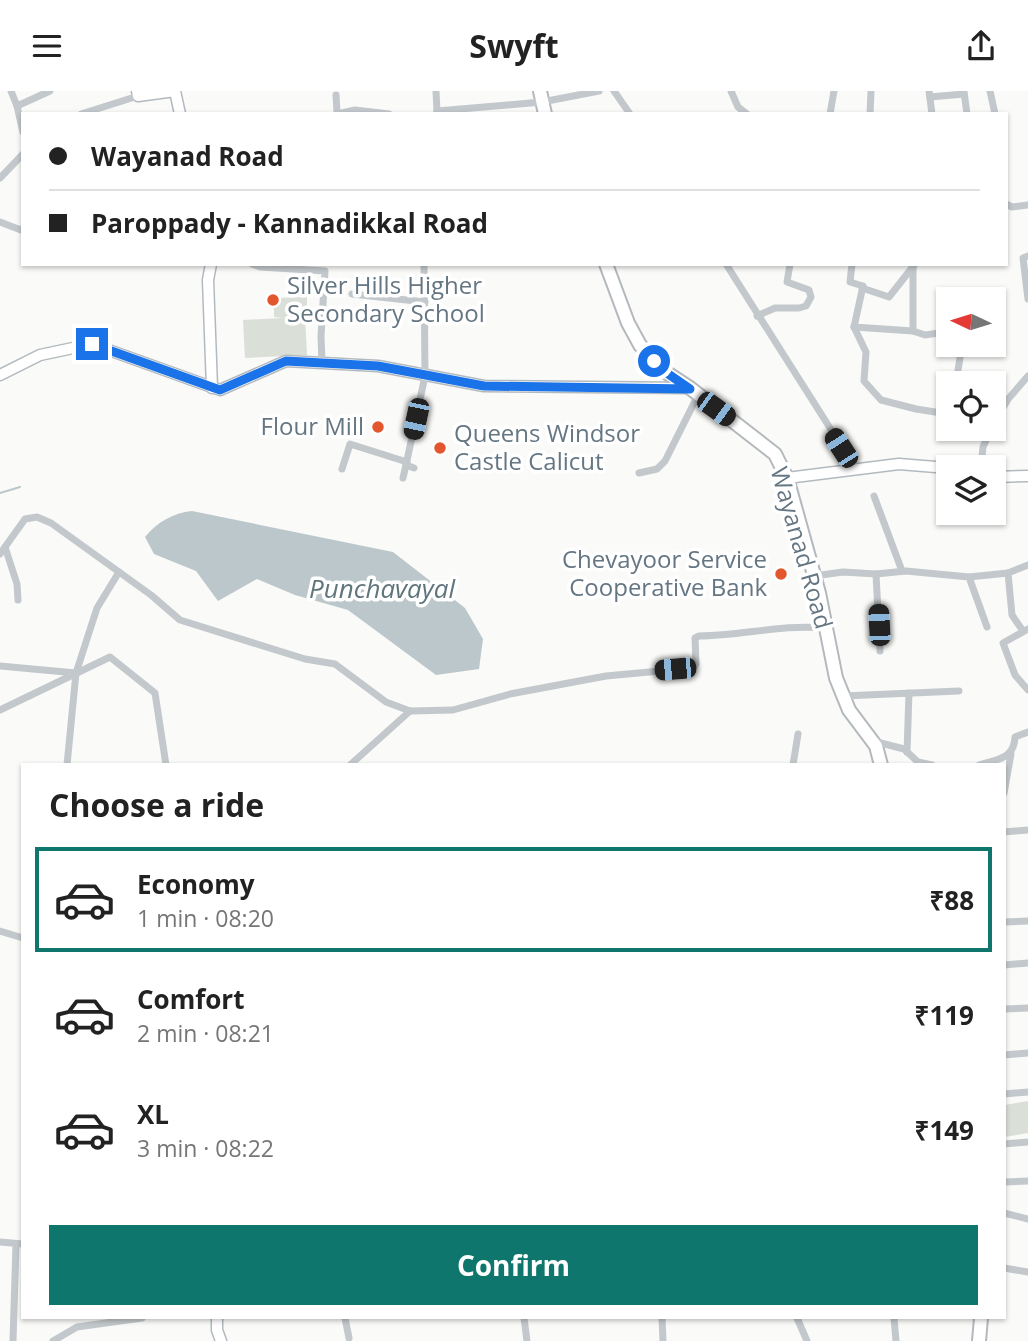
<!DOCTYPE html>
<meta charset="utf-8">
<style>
body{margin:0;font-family:"Open Sans",sans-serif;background:#f6f6f6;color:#222;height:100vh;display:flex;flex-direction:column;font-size:26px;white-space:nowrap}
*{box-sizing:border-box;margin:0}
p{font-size:23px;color:#767676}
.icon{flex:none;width:38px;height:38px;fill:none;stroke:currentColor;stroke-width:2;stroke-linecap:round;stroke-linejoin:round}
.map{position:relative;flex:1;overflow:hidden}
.side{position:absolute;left:21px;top:672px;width:985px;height:556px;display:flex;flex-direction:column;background:#fff;border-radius:0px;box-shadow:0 2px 5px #0004}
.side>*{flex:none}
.top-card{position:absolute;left:21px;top:21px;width:987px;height:154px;border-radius:0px;box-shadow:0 2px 5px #0004;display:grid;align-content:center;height:154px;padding:0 28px;background:#fff}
.needle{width:46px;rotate:274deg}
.buttons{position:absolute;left:936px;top:196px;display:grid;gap:14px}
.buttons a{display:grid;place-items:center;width:70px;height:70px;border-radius:0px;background:#fff;box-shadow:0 2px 5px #0004;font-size:35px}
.end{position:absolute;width:32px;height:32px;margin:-16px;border:9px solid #1a73e8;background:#fff;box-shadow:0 0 0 4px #fff}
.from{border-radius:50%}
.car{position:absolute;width:21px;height:42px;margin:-21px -10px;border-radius:9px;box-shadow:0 0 5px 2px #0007;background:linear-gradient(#222 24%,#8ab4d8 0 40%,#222 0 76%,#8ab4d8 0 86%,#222 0)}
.top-card b{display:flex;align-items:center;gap:24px;height:66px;font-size:26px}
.top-card b+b{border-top:2px solid #e0e0e0}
.top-card i{width:18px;height:18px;background:#222}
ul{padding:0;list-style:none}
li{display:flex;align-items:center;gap:21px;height:105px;margin:0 14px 10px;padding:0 14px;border:4px solid transparent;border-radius:0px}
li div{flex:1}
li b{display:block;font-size:26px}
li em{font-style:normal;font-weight:700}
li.active{border-color:#0f766e}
li>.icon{width:63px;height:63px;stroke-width:1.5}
h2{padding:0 28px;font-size:32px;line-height:84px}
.action{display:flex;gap:14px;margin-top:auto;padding:14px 28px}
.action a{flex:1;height:80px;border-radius:0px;background:#0f766e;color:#fff;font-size:28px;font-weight:700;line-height:80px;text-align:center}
header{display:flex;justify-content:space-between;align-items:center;height:91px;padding:0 28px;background:#fff;font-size:32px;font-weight:700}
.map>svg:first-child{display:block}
.green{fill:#dadfd7}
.water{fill:#bbc7cb}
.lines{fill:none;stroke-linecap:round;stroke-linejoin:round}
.stream{stroke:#bbc7cb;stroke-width:2}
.secondary-casing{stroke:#b3babf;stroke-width:13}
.highway-casing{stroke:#b4b9bd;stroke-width:16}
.street{stroke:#c3c8cc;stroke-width:7}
.secondary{stroke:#fff;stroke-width:10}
.highway{stroke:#fff;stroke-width:12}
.route{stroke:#1a73e8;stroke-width:9}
.poi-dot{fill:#e4572e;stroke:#fff;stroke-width:2.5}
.labels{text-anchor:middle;stroke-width:7;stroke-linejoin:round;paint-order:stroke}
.poi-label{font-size:24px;fill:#657683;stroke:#fff;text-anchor:start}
.street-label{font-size:24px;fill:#657683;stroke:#fff}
.water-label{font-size:26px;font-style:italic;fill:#60757c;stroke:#fff}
</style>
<header><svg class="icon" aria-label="menu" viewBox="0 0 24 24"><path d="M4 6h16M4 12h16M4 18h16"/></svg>Swyft<svg class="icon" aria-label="share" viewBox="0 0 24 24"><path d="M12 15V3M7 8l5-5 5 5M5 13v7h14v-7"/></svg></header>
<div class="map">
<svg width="1028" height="1250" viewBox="0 0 1028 1250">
<rect width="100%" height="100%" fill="#fafaf8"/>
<!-- green -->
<g class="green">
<path d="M307,206V226H305L307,264L245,267L243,229L283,227L274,226V207Z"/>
<path d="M1028,1010V1042L1005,1046V1014Z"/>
</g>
<!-- water -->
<path class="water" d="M192,420L393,461L465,517L483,548L479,578L436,584L348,519L295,504L257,488L218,510L196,480L154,463L145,446C157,431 173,422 192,420Z"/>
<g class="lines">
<!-- stream -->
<path class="stream" d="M0,402L20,396"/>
<!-- secondary casing -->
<g class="secondary-casing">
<g id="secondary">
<path d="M137,0L138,5L175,0L180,23"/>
<path d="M211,173L208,189L212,297"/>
<path d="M0,284L40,264L92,253L220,299L286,270L378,275L484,295L690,297"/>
<path d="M994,386L1028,385"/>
<path d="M787,387L899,373L948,377"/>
<path d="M217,1227V1239L221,1250"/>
</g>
</g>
<!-- highway casing -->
<g class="highway-casing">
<g id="highway">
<path d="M540,0L545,23"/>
<path d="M606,173L628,232L640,254L661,278L690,297L775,363L787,387L819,502L836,587L849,619L876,655L881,674"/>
<path d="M979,1250L981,1227"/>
</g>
</g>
<!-- street -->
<g class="street">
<path d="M11,0L17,15L50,0"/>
<path d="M436,0L437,20"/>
<path d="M614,0L630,23"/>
<path d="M731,0L738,16L747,23"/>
<path d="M929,0L932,23"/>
<path d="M990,0L995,23"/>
<path d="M964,1L967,23"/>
<path d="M336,4L337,21"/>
<path d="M930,6L964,3"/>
<path d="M17,15L23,41"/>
<path d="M81,23L138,5"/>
<path d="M337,23L355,19L389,23"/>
<path d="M436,23L437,20L542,11L599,0"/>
<path d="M830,23L834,0"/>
<path d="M870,23L871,0"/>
<path d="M0,87L23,63"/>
<path d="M1006,113L1012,116L1028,114"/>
<path d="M0,131L21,139"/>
<path d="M1028,165L1023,167L1028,208"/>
<path d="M252,173L260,176L325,180L321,245L322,272"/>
<path d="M726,173L856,378"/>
<path d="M852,173L850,191L863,195L854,236L913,240L925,244L939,242L945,235L948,236"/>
<path d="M913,177V240"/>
<path d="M862,197L889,206L915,173"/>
<path d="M352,203L425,211"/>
<path d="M757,225L775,217H799L806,215L811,206L809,199L787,191L790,173"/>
<path d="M854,236L866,261L864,290L881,309L916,318L948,323"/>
<path d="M956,292L962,254"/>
<path d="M994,331L1009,307L1028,285"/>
<path d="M981,376L983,356L991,338"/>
<path d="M414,377L406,374L425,285L424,173"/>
<path d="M342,378L350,353L407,371"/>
<path d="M639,382L657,378L665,370L698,304"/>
<path d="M403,387L406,374"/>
<path d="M874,405L902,480"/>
<path d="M940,413L947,376"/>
<path d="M5,456L17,493L18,509"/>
<path d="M0,463L25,428L37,426L51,432L151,504L180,529L305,568L335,573L386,611L410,620L453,619L510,603L606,585L693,577L696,573L695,547L699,545C741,545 782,533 824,537"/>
<path d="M876,483L880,560"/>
<path d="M814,485L843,481L876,483L906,480L969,486L987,536"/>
<path d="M969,486L1008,482"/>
<path d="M1028,538L1003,552L1015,584L1028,599"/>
<path d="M1023,540L1012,524L1008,482L1028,474"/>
<path d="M0,575L76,582L67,674"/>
<path d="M76,582L97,517L119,481"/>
<path d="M843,605L959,600"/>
<path d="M0,619L110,566L155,602L166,674"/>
<path d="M873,650L904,658L918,671L932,674"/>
<path d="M907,661L909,602"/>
<path d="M350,674L410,620"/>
<path d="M793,674L798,643"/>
<path d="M979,674C998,668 1014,668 1015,646L1028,641"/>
<path d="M1004,702L1011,663"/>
<path d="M1004,741L1028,739"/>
<path d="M1004,831L1028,830"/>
<path d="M0,840L23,847"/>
<path d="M1004,874L1028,872"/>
<path d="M1004,918L1028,917"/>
<path d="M1004,964L1028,962"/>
<path d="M1004,1003L1028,1001"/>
<path d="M1004,1053L1028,1051"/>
<path d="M1004,1091L1028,1090"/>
<path d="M1004,1122L1028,1128"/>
<path d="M0,1151L23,1153"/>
<path d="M1004,1177L1028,1181"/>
<path d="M345,1227L349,1247"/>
<path d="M524,1227L527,1250"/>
<path d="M662,1227L663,1250"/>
<path d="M797,1227L807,1250"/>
<path d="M894,1227L896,1250"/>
<path d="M13,1250L16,1153"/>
<path d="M53,1250L77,1236L142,1227"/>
</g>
<!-- secondary -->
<use href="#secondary" class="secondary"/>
<!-- highway -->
<use href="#highway" class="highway"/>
</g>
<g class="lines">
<!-- route -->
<path class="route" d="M92,253L220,299L286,270L378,275L484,295L690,298L661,278L654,270"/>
</g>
<!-- markers -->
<g class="poi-dot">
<circle cx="273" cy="209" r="7"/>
<circle cx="378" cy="336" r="7"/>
<circle cx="440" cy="357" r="7"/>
<circle cx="781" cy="483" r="7"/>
</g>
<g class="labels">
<!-- poi labels -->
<g class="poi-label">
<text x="287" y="203">Silver Hills Higher<tspan x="287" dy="28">Secondary School</tspan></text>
<text x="364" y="344" text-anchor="end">Flour Mill</text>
<text x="454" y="351">Queens Windsor<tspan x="454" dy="28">Castle Calicut</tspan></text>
<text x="767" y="477" text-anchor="end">Chevayoor Service<tspan x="767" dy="28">Cooperative Bank</tspan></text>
</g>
<!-- street labels -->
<g class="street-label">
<text transform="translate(801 457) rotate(74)" y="8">Wayanad Road</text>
</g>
<!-- water labels -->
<g class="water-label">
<text x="382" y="507">Punchavayal</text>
</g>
</g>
</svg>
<div class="buttons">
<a><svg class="needle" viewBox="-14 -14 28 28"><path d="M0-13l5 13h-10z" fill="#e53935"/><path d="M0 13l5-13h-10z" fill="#767676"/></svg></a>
<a><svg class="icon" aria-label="locate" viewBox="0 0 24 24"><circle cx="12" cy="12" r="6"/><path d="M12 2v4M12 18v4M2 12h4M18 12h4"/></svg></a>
<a><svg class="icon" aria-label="layers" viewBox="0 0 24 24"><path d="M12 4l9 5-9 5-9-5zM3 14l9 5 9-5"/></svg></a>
</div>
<i class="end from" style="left:654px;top:270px"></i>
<i class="end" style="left:92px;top:253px"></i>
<i class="car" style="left:716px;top:318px;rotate:126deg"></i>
<i class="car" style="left:416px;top:328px;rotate:192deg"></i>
<i class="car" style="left:841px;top:357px;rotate:327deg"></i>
<i class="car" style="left:879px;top:534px;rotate:357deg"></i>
<i class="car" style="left:675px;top:578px;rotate:265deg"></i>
<div class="top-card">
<b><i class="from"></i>Wayanad Road</b>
<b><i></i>Paroppady - Kannadikkal Road</b>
</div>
<section class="side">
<h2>Choose a ride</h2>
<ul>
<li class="active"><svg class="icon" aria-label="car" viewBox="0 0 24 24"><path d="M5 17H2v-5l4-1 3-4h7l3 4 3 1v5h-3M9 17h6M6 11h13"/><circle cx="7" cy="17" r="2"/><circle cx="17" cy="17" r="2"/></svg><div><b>Economy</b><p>1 min · 08:20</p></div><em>₹88</em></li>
<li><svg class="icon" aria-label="car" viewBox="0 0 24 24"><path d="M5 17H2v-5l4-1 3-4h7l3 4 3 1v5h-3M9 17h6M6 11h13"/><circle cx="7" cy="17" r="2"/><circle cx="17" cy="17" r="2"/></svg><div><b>Comfort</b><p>2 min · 08:21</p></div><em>₹119</em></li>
<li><svg class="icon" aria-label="car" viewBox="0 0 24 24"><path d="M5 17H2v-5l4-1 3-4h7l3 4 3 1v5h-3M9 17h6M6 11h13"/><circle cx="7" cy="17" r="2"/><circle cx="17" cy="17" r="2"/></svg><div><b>XL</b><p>3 min · 08:22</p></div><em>₹149</em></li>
</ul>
<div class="action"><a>Confirm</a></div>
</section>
</div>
